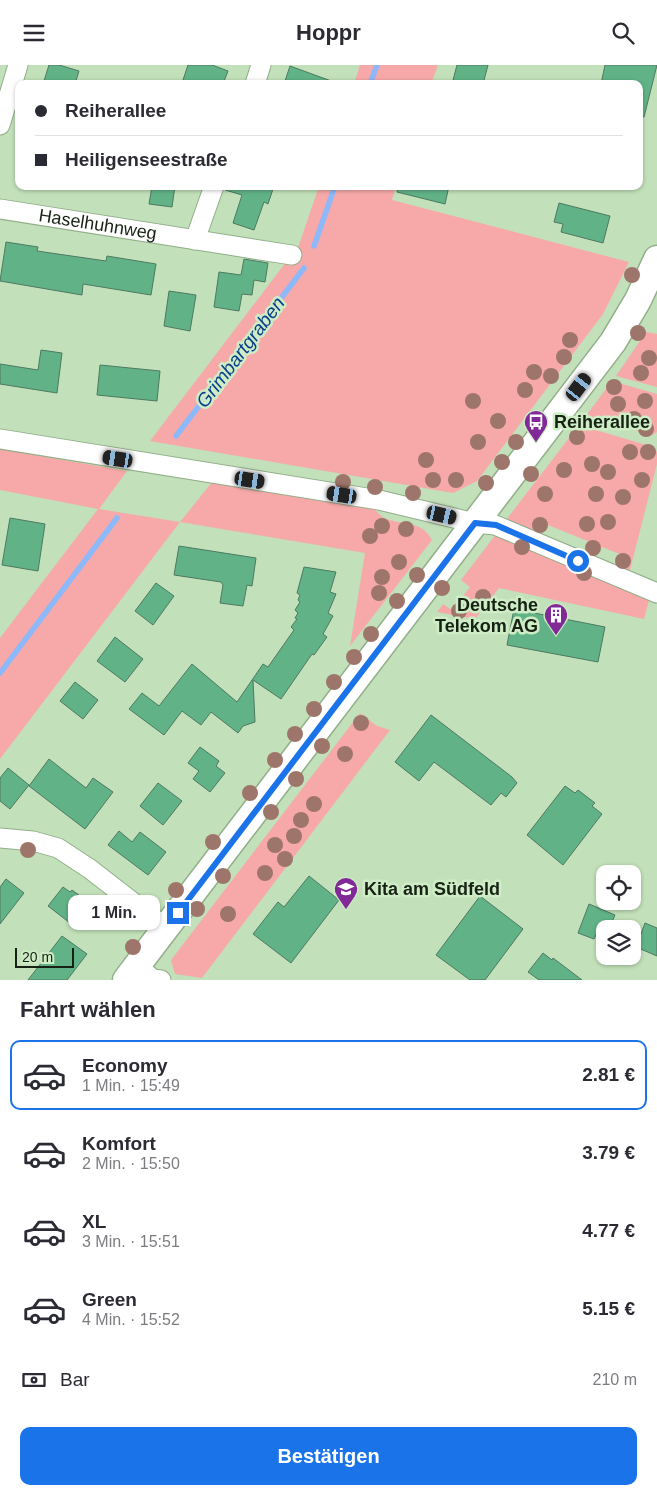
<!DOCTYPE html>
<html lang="de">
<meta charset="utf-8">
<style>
body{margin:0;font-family:Helvetica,sans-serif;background:#f2f2f3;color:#2b2b33;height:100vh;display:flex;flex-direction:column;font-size:19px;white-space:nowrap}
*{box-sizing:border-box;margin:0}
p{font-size:16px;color:#7c7c81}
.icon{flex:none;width:28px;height:28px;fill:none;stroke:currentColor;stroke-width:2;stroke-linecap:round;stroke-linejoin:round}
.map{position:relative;height:915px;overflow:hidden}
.side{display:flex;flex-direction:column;background:#fff;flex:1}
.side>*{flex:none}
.guide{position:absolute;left:15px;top:15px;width:628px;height:110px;border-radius:10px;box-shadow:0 1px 4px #0004;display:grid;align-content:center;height:110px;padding:0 20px;background:#fff}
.tools{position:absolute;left:596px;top:800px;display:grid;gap:10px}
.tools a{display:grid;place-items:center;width:45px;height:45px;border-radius:10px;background:#fff;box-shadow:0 1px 4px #0004;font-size:25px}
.scale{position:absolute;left:15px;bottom:12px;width:59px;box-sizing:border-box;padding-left:5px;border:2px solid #172214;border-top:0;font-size:14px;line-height:18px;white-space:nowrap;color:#172214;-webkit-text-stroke:4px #ceedc6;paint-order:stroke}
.end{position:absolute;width:22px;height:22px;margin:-11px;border:6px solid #1a73e8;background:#fff;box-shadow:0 0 0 2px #fff}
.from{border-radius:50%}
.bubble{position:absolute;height:35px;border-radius:10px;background:#fff;box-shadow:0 1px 4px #0004;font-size:16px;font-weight:700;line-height:35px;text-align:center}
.car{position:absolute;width:15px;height:30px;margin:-15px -8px;border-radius:6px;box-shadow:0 0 4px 1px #0007;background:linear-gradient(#222 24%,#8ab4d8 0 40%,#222 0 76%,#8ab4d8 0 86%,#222 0)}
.guide b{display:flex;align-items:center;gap:18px;height:48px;font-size:19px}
.guide b+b{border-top:1px solid #e1e1e2}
.guide i{width:12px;height:12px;background:#2b2b33}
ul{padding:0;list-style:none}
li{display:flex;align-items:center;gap:15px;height:70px;margin:0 10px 8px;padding:0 10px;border:2px solid transparent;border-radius:10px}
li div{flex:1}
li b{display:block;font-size:19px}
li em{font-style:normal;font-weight:700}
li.selected{border-color:#1a73e8}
li>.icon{width:45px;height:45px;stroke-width:1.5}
h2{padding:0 20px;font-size:22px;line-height:60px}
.pay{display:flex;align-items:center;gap:12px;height:55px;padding:0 20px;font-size:19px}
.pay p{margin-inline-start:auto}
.primary-button{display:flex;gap:10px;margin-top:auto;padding:10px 20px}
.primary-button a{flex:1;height:58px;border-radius:10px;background:#1a73e8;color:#fff;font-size:20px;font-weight:700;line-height:58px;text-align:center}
header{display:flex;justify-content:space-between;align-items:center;height:65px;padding:0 20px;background:#fff;font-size:22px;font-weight:700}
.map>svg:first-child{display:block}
.green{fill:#f7a9a9}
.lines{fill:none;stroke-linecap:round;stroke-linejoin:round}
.stream{stroke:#8db8f9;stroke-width:5.5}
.building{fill:#61b387;stroke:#4e7961}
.minor-casing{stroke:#91ae89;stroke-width:21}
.secondary-casing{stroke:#91ae89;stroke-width:29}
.minor{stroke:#fff;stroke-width:19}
.secondary{stroke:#fff;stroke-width:26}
.tree{fill:#9e756a}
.route{stroke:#1a73e8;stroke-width:6}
.labels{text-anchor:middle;stroke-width:5;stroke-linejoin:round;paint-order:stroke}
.street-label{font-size:18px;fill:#172214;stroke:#ceedc6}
.poi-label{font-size:18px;font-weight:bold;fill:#172214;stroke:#ceedc6;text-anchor:start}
.water-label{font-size:19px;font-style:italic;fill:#0b3f89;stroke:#ceedc6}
</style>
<header><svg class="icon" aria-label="menu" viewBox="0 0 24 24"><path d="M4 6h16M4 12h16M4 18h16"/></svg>Hoppr<svg class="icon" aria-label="search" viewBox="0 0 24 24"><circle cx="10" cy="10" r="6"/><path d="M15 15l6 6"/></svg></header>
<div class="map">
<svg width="657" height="915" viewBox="0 0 657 915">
<rect width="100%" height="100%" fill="#c2e0b9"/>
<!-- green -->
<g class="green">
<path d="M360,0H438L431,19H354Z"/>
<path d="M319,121H396L392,135L629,197L603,249L477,416L453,428L150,376L299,180Z"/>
<path d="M646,267L657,269V322L616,311Z"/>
<path d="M612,316L657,329V367L652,370L585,352Z"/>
<path d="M579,360L653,382L657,387V399L629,509L617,504L622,490L543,458L537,472L506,455Z"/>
<path d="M0,384L127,406L99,444L180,457L213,416L372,441C376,445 381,453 387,454C406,461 421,455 432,475L350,581L365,488L180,457L0,694V573L98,444L0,425Z"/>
<path d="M496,469L650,532L644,554L499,523L475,554L437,547L443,539L452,545L470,522L461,515Z"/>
<path d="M360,648L377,661L390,665L202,913L175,909L171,895Z"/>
</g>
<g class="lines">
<!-- stream -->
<g class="stream">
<path d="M370,19L377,0"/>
<path d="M314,181L335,121"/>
<path d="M176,371L304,203"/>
<path d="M0,608L117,453"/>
</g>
</g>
<!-- building -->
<g class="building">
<path d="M49,0H59L79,6L75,19H43Z"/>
<path d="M188,0H212L228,6L223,19H192L183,15Z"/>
<path d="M457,0H488L483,19H452Z"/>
<path d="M605,0H657L644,52L639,51V19H601Z"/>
<path d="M290,1L334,17V19H284Z"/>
<path d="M152,121H175L172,142L149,139Z"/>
<path d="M225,121H274L268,139L264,137L254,165L233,158L242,130L225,125Z"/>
<path d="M398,121H449L445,139L397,127Z"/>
<path d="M559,138L610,151L603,178L561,167L563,159L554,157Z"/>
<path d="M6,177L38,182L37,186L106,196L107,191L156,199L151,230L83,219L82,230L0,216Z"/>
<path d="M244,194L268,198L265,217L254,215L252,230L242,229L239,246L214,242L219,207L241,210Z"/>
<path d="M169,226L196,230L190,266L164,261Z"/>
<path d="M41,285L62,288L57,328L0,319V299L38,305Z"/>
<path d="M100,300L160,306L157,336L97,330Z"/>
<path d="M10,453L45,459L38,506L2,500Z"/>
<path d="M179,481L256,493L252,521L247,520L243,541L220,538L223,520L221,517L174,510Z"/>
<path d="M304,502L336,507L330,527L336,529L328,548L333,551L323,569L327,572L314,590L312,589L281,634L253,615L255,657L243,661L238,668L211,647L201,660L182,646L164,670L129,644L142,628L159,641L192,599L237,637L263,599L268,602L294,565L291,562L297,554L295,553L298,548L295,545L300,537L298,535L300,530L297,528Z"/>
<path d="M156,518L174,531L153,560L135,546Z"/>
<path d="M514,544L605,562L598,597L507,580Z"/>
<path d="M115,572L143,594L125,617L97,596Z"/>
<path d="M75,617L98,635L83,654L60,636Z"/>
<path d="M431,650L512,712L517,718L506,732L501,728L491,740L434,697L419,716L395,697Z"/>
<path d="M200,682L219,696L216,701L225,708L210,727L193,714L199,706L188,698Z"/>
<path d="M49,694L86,723L93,713L113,727L85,764L29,721Z"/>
<path d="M8,703L29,720L10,744L0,736V713Z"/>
<path d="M158,718L182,736L163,760L140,741Z"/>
<path d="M565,721L575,728L578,725L595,738L592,741L602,749L563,800L527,770Z"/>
<path d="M119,766L132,777L140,767L166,787L148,810L108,780Z"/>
<path d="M309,811L339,835L291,898L253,869L278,837L284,842Z"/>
<path d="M6,814L24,828L0,859V822Z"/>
<path d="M63,822L70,827L72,825L87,836L70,858L48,841Z"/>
<path d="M480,831L523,864L485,915H470L436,890Z"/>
<path d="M589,839L615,850L609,864H605V871L597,868L594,874L578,868Z"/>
<path d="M645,858L657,863V891L636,882Z"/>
<path d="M62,871L87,889L67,915H28Z"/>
<path d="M543,888L552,895L553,893L582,915H539L528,907Z"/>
</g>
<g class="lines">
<!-- minor casing -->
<g class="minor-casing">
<g id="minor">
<path d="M255,19L261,0"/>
<path d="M0,60L18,0"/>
<path id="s1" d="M0,144L292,190"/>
<path d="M195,175L214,121"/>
<path d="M0,374L379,435L475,458L495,460L657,528"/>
<path d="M0,773L33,776L58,783L90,804L166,863"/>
<path d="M137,901L153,914L161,915"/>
</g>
</g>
<!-- secondary casing -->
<g class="secondary-casing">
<path id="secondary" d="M126,915L613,277L638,235L657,194"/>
</g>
<!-- minor -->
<use href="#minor" class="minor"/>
<!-- secondary -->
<use href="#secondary" class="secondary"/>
</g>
<!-- trees -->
<g class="tree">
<circle cx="632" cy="210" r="8"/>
<circle cx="638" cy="268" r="8"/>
<circle cx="570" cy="275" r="8"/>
<circle cx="564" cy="292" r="8"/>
<circle cx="649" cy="293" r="8"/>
<circle cx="534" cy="307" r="8"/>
<circle cx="641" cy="308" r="8"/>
<circle cx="551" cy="311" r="8"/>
<circle cx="614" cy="322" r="8"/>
<circle cx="525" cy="325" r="8"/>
<circle cx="473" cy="336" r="8"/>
<circle cx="645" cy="336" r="8"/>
<circle cx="618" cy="339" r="8"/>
<circle cx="634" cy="354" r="8"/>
<circle cx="498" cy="356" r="8"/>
<circle cx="646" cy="364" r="8"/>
<circle cx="577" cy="372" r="8"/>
<circle cx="478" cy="377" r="8"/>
<circle cx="516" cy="377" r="8"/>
<circle cx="630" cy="387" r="8"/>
<circle cx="648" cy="387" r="8"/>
<circle cx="426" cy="395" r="8"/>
<circle cx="502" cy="397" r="8"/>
<circle cx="592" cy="399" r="8"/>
<circle cx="564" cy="405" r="8"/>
<circle cx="608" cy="407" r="8"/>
<circle cx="531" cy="409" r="8"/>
<circle cx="433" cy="415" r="8"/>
<circle cx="456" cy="415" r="8"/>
<circle cx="642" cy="415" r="8"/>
<circle cx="343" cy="417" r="8"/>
<circle cx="486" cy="418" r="8"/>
<circle cx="375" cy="422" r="8"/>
<circle cx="413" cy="428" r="8"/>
<circle cx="545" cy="429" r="8"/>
<circle cx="596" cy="429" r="8"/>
<circle cx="623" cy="432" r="8"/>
<circle cx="608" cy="457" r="8"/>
<circle cx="587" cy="459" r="8"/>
<circle cx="540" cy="460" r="8"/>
<circle cx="382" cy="461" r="8"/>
<circle cx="406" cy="464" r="8"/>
<circle cx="370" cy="471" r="8"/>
<circle cx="522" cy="482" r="8"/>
<circle cx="593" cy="483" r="8"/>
<circle cx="623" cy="496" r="8"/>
<circle cx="399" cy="497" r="8"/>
<circle cx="584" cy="508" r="8"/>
<circle cx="417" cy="510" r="8"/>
<circle cx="382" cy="512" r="8"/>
<circle cx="442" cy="523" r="8"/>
<circle cx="379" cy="528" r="8"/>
<circle cx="483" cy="532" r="8"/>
<circle cx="397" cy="536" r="8"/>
<circle cx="459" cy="546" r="8"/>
<circle cx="371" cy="569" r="8"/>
<circle cx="354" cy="592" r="8"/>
<circle cx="334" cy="617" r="8"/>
<circle cx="314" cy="644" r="8"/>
<circle cx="361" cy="658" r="8"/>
<circle cx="295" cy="669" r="8"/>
<circle cx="322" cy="681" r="8"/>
<circle cx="345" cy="689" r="8"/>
<circle cx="275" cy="695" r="8"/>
<circle cx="296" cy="714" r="8"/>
<circle cx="250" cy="728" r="8"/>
<circle cx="314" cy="739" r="8"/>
<circle cx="271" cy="747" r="8"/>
<circle cx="301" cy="755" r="8"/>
<circle cx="294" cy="771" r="8"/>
<circle cx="213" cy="777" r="8"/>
<circle cx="275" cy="780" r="8"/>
<circle cx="28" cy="785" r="8"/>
<circle cx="285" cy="794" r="8"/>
<circle cx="265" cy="808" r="8"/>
<circle cx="223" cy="811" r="8"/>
<circle cx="176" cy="825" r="8"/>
<circle cx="197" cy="844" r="8"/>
<circle cx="228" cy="849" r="8"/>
<circle cx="133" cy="882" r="8"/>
</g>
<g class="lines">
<!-- route -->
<path class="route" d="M178,848L475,458L496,460L578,496"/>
</g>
<!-- icons -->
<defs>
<g id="bus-pin" transform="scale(1.25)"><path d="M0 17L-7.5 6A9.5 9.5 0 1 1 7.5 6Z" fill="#812a97" stroke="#ceedc6"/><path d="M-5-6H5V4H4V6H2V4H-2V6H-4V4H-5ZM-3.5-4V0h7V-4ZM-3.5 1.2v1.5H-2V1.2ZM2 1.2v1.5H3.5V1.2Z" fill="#fff"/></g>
<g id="building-pin" transform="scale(1.25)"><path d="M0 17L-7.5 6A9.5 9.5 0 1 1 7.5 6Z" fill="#812a97" stroke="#ceedc6"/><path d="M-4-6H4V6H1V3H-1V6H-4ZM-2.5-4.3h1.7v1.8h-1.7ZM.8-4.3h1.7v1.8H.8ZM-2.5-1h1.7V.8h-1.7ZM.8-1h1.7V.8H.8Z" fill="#fff"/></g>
<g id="school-pin" transform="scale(1.25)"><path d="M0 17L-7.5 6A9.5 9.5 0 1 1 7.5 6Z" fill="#812a97" stroke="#ceedc6"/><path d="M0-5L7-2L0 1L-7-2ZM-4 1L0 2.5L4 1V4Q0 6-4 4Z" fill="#fff"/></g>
</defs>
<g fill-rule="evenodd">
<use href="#bus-pin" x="536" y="357"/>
<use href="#building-pin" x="556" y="550"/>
<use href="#school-pin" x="346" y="824"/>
</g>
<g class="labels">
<!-- street labels -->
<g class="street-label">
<text dy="6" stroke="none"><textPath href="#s1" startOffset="99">Haselhuhnweg</textPath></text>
</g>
<!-- poi labels -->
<g class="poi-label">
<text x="554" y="363">Reiherallee</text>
<text x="538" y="546" text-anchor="end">Deutsche<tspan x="538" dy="21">Telekom AG</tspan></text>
<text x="364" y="830">Kita am Südfeld</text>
</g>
<!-- water labels -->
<g class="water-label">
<text transform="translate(240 287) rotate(-53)" y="7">Grimbartgraben</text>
</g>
</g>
</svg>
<div class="tools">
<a><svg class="icon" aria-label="locate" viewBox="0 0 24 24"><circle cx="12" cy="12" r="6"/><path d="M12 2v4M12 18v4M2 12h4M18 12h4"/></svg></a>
<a><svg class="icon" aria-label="layers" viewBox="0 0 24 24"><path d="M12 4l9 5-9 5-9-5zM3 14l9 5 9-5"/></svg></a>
</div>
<div class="scale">20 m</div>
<i class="end from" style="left:578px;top:496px"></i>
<i class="end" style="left:178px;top:848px"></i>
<div class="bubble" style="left:68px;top:830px;width:92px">1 Min.</div>
<i class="car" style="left:579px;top:322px;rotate:37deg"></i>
<i class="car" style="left:118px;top:394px;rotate:279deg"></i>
<i class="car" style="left:250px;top:415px;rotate:99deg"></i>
<i class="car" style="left:342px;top:430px;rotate:279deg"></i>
<i class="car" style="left:442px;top:450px;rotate:103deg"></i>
<div class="guide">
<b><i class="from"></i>Reiherallee</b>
<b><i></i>Heiligenseestraße</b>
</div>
</div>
<section class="side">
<h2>Fahrt wählen</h2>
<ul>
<li class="selected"><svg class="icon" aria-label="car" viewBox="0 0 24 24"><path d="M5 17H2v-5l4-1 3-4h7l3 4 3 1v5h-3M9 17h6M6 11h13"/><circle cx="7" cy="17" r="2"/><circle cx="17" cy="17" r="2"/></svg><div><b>Economy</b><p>1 Min. · 15:49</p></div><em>2.81 €</em></li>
<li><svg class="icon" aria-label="car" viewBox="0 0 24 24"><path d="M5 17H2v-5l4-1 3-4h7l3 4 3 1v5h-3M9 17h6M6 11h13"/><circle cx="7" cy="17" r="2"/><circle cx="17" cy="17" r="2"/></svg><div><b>Komfort</b><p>2 Min. · 15:50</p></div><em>3.79 €</em></li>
<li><svg class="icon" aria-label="car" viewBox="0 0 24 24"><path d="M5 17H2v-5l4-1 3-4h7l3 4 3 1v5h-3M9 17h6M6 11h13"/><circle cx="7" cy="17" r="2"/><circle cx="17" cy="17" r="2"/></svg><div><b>XL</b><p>3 Min. · 15:51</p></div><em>4.77 €</em></li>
<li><svg class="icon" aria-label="car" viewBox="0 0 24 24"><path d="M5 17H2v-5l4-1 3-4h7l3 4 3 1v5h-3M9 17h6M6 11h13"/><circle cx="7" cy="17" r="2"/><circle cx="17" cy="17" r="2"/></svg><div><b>Green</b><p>4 Min. · 15:52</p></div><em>5.15 €</em></li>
</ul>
<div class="pay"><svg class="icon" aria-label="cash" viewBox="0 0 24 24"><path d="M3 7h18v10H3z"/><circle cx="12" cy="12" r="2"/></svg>Bar<p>210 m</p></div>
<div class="primary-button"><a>Bestätigen</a></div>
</section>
